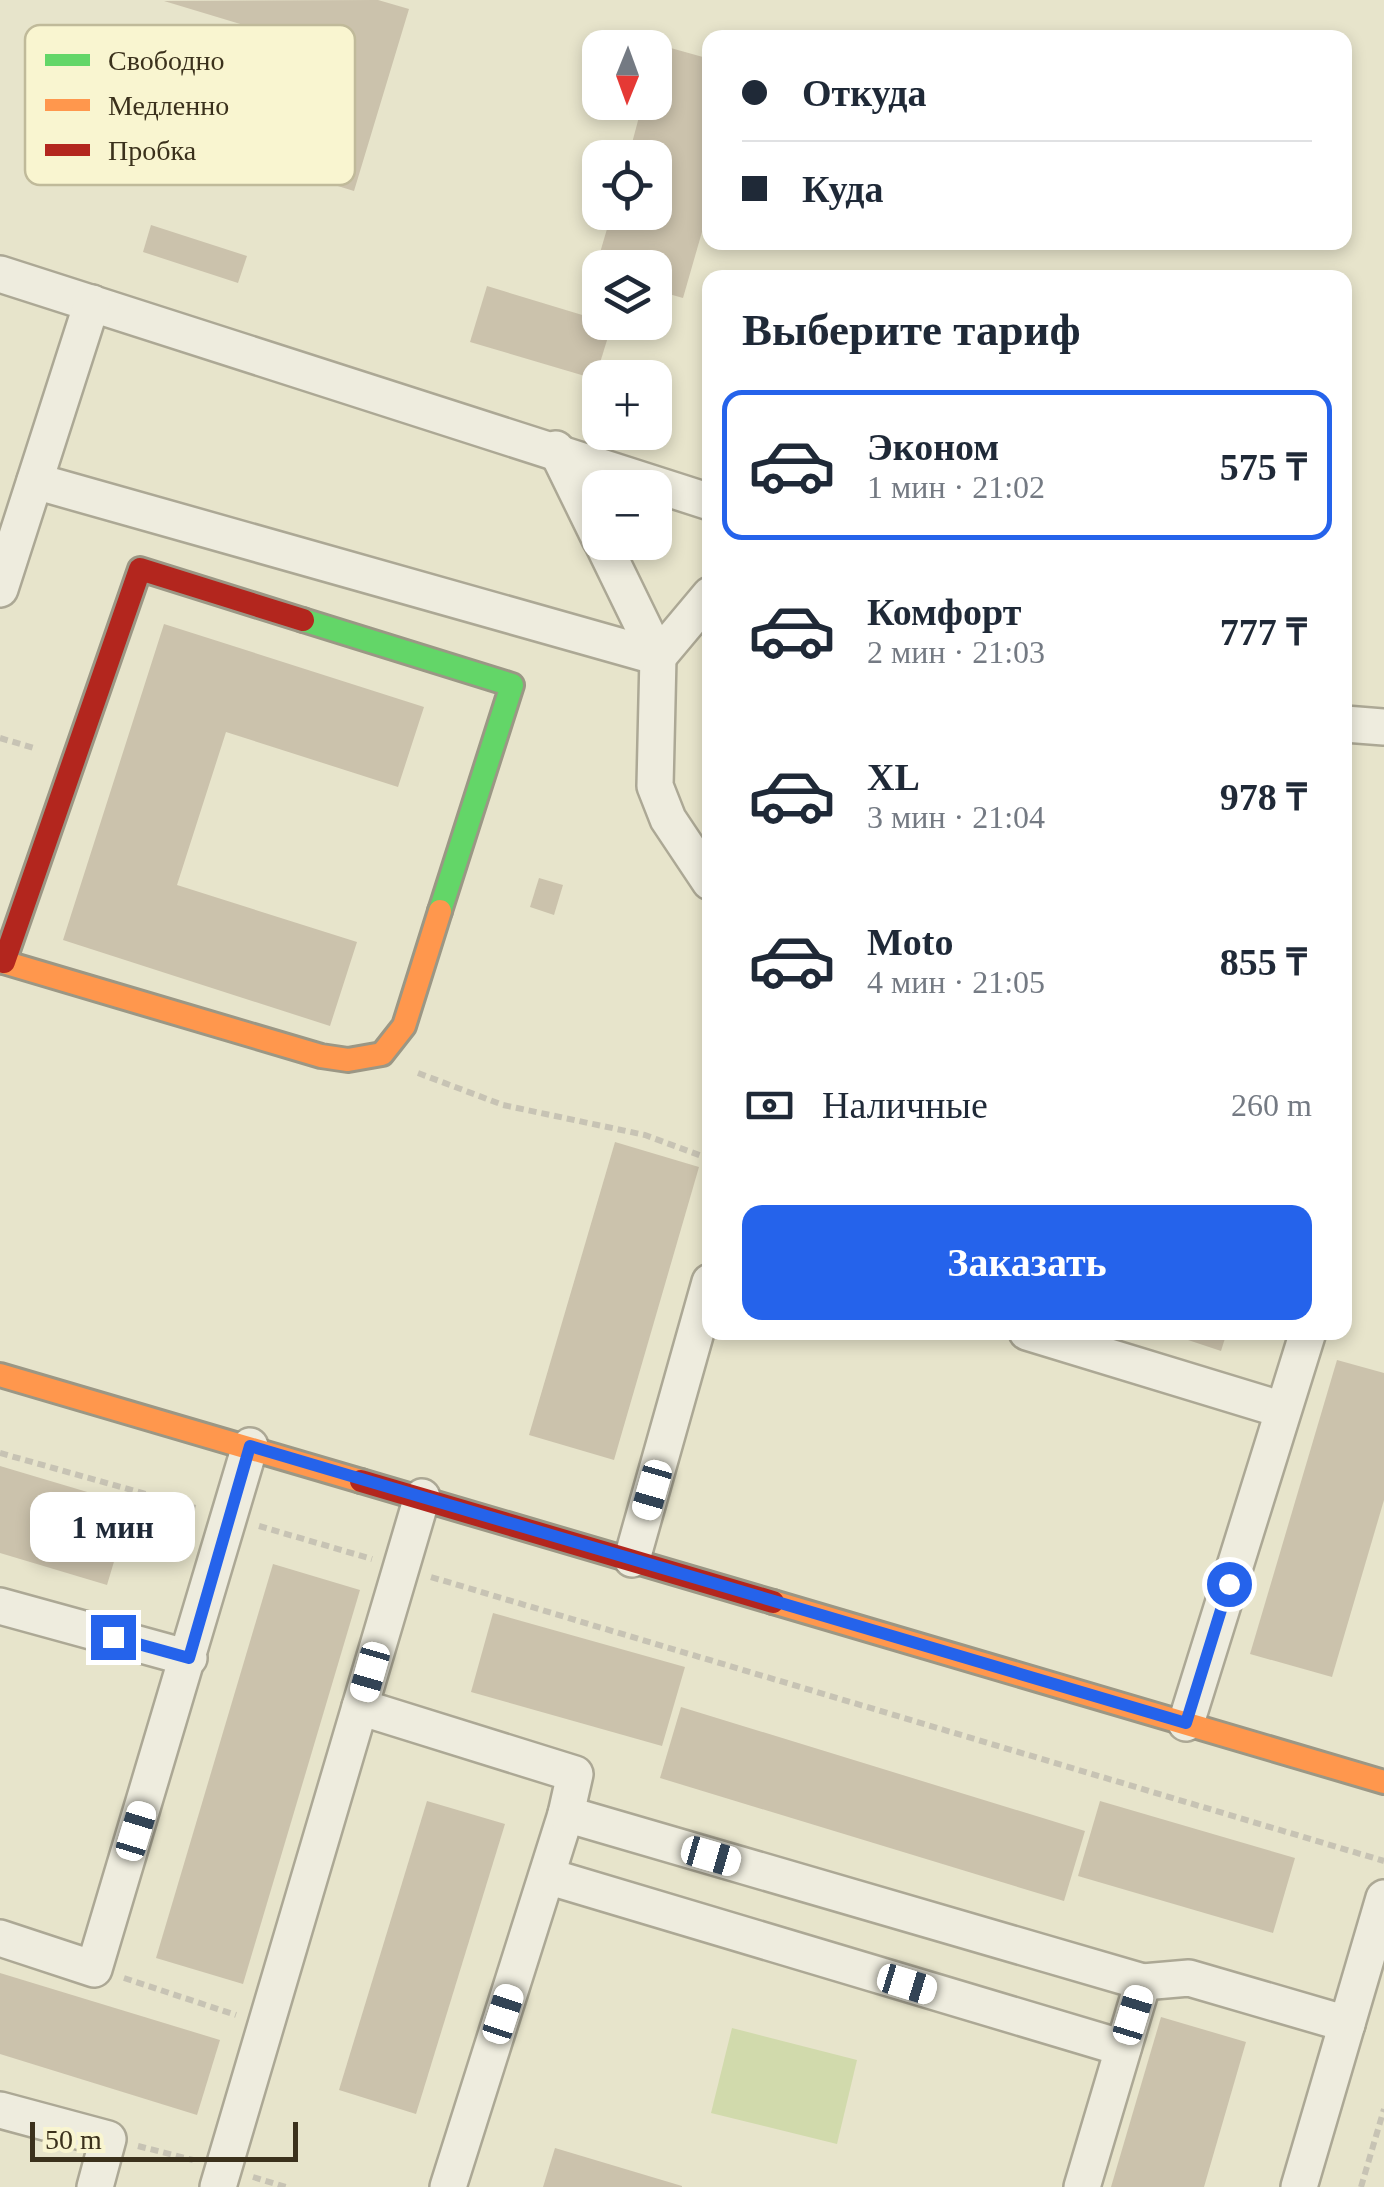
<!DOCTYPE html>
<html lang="ru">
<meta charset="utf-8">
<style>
body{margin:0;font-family:Georgia,serif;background:#f6f6f7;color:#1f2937;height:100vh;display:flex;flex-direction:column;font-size:38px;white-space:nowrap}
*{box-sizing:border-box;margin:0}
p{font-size:32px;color:#747a83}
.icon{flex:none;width:55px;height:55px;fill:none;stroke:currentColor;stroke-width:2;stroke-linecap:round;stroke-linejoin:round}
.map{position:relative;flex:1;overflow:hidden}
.side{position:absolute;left:702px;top:270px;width:650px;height:1070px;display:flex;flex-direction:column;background:#fff;border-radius:20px;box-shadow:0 5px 15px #0003}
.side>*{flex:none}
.guide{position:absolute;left:702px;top:30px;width:650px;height:220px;border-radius:20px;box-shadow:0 5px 15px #0003;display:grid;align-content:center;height:220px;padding:0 40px;background:#fff}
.needle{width:65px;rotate:181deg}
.fabs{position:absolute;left:582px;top:30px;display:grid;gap:20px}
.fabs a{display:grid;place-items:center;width:90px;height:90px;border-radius:20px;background:#fff;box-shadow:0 5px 15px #0003;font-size:50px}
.scale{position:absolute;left:30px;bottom:25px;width:268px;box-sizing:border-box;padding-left:10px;border:5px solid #3b311c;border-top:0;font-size:28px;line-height:35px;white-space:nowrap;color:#3b311c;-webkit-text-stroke:8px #f9f5d0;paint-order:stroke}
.end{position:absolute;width:45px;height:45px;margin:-22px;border:12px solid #2563eb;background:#fff;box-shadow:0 0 0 5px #fff}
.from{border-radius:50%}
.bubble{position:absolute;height:70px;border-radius:20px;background:#fff;box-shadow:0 5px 15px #0003;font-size:32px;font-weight:800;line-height:70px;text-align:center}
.car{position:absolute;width:30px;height:60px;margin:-30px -15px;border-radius:12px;box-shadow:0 0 8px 2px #0007;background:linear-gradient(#fff 24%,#345 0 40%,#fff 0 76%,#345 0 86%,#fff 0)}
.guide b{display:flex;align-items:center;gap:35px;height:95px;font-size:38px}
.guide b+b{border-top:2px solid #e0e1e3}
.guide i{width:25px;height:25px;background:#1f2937}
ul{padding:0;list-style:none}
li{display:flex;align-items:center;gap:30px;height:150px;margin:0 20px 15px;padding:0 20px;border:5px solid transparent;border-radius:20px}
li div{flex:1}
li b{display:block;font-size:38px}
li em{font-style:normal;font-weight:800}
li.on{border-color:#2563eb}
li>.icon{width:90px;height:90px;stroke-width:1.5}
h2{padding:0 40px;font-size:45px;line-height:120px}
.pay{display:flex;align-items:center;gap:25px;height:110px;padding:0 40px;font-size:38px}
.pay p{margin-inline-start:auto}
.action{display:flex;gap:20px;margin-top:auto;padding:20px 40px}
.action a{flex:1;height:115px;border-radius:20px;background:#2563eb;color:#fff;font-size:40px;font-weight:800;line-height:115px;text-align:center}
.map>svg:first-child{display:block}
.green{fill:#d1daac}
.building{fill:#cbc2ac}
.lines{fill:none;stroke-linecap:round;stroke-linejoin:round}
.street-casing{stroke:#aca895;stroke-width:40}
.fast-casing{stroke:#9b9785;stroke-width:28}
.slow-casing{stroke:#9b9785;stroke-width:28}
.jam-casing{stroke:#9b9785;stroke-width:28}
.path{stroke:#c7c3b4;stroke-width:6;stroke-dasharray:8 5;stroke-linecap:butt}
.street{stroke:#eeecde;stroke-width:35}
.fast{stroke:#63d668;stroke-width:22}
.slow{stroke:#ff974d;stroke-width:22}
.jam{stroke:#b3261e;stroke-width:22}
.route{stroke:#2563eb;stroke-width:12}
.key{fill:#f9f5d0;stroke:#c0ba9a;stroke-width:2.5}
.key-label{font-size:28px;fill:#3b311c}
</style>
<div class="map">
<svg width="1384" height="2187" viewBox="0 0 1384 2187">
<rect width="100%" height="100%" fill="#e7e4cb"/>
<!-- green -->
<path class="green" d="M732,2028L857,2060L837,2144L711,2113Z"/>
<!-- building -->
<g class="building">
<path d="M378,0L409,9L354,191L260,162L297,41L164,1Z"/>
<path d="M660,45L710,59V204L683,298L655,290V268H600V275L594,273L612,212H655V158H628L643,102H655Z"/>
<path d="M151,225L247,256L238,283L143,252Z"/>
<path d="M487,286L612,324L595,379L470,342Z"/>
<path d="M164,624L424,707L398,787L226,732L177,885L357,942L330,1026L63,940Z"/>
<path d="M539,878L563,885L554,915L530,907Z"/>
<path d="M615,1142L699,1167L614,1460L529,1435Z"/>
<path d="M1164,1332H1227L1221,1351Z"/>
<path d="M1337,1360L1384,1373V1500L1332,1677L1250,1654Z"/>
<path d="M0,1466L131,1505L107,1585L0,1553Z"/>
<path d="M273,1564L360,1590L243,1984L156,1958Z"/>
<path d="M493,1613L685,1667L662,1746L471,1692Z"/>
<path d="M681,1707L1085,1831L1064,1901L660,1778Z"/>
<path d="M427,1801L505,1824L416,2114L339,2090Z"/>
<path d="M1100,1801L1295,1858L1273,1933L1078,1876Z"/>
<path d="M0,1973L220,2040L197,2115L0,2054Z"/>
<path d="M1161,2017L1246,2042L1204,2187H1111Z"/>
<path d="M555,2148L682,2186V2187H543Z"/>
</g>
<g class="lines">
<!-- street casing -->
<g class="street-casing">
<g id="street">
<path d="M0,274L710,502"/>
<path d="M556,449L600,539"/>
<path d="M35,481L658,657"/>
<path d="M602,542L658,657L655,786L668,819L710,882"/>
<path d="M0,589L92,303"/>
<path d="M658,657L710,595"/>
<path d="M1345,724L1384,727"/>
<path d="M1027,1332L1283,1410"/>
<path d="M632,1559L710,1282"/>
<path d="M0,1606L189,1658"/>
<path d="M360,1707L575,1774L566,1814L448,2187"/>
<path d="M1186,1723L1308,1332"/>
<path d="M566,1814L1143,1982L1082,2187"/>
<path d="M547,1876L1123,2048"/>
<path d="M0,1938L94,1969L250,1446"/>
<path d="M1143,1982L1189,1978L1347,2024"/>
<path d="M0,2110L108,2139L95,2187"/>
<path d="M218,2187L422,1497"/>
<path d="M1299,2187L1384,1898"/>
</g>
</g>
<!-- fast casing -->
<g class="fast-casing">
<path id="fast" d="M303,620L512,685L440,911"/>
</g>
<!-- slow casing -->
<g class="slow-casing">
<g id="slow">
<path d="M0,961L321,1056L348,1060L382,1054L404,1026L440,911"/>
<path d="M0,1375L361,1481"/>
<path d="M773,1602L1384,1782"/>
</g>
</g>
<!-- jam casing -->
<g class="jam-casing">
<g id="jam">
<path d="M4,962L140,569L303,620"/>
<path d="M361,1481L773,1602"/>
</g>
</g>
<!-- path -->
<g class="path">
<path d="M0,738L37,749"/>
<path d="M418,1073L503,1105L645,1135L710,1159"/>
<path d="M0,1453L199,1509"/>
<path d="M259,1526L372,1559"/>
<path d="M431,1577L1384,1861"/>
<path d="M124,1978L236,2015"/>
<path d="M138,2146L193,2160"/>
<path d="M253,2177L286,2187"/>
<path d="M1361,2187L1384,2109"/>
</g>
<!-- street -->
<use href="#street" class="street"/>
<!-- fast -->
<use href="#fast" class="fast"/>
<!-- slow -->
<use href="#slow" class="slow"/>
<!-- jam -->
<use href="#jam" class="jam"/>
</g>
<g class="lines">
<!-- route -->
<path class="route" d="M113,1637L189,1658L250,1446L1186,1723L1229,1584"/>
</g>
<!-- legend -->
<rect x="25" y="25" width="330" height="160" rx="15" class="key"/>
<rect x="45" y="54" width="45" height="12" fill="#63d668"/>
<rect x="45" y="99" width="45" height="12" fill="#ff974d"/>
<rect x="45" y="144" width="45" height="12" fill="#b3261e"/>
<g class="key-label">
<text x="108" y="70">Свободно</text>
<text x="108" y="115">Медленно</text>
<text x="108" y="160">Пробка</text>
</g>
</svg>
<div class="fabs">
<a><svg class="needle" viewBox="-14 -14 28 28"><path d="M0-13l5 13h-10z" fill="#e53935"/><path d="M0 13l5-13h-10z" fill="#747a83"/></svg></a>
<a><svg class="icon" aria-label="locate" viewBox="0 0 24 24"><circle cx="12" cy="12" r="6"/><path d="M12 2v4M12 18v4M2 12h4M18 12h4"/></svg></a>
<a><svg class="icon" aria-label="layers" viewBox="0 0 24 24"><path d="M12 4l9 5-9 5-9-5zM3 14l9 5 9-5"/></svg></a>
<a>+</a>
<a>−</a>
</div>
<div class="scale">50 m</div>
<i class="end from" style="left:1229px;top:1584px"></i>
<i class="end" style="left:113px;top:1637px"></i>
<div class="bubble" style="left:30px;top:1492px;width:165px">1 мин</div>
<i class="car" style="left:652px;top:1490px;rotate:196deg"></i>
<i class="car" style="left:370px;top:1672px;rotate:196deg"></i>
<i class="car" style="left:136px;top:1831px;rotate:17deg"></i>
<i class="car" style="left:711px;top:1856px;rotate:106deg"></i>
<i class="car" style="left:907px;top:1984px;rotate:107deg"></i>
<i class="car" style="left:503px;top:2014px;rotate:18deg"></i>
<i class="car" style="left:1133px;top:2015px;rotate:17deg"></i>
<div class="guide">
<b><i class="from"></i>Откуда</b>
<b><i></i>Куда</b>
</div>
<section class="side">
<h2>Выберите тариф</h2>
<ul>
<li class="on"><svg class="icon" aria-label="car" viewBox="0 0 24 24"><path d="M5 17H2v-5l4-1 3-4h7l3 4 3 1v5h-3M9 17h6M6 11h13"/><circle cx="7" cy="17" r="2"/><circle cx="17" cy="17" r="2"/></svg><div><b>Эконом</b><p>1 мин · 21:02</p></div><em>575 ₸</em></li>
<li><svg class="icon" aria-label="car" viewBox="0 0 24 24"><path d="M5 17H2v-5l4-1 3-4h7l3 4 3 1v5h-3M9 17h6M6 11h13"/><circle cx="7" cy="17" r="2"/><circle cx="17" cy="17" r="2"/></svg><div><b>Комфорт</b><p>2 мин · 21:03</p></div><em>777 ₸</em></li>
<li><svg class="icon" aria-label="car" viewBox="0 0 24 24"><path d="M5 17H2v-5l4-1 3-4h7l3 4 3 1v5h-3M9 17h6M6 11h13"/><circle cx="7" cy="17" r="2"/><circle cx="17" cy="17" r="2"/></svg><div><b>XL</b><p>3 мин · 21:04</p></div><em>978 ₸</em></li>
<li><svg class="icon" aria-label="car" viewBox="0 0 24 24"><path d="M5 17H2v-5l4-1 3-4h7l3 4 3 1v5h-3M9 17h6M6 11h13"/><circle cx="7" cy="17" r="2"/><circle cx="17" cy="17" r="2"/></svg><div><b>Moto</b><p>4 мин · 21:05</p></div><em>855 ₸</em></li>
</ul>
<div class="pay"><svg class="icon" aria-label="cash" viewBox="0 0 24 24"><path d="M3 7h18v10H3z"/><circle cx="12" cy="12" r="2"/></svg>Наличные<p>260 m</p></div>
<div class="action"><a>Заказать</a></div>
</section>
</div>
